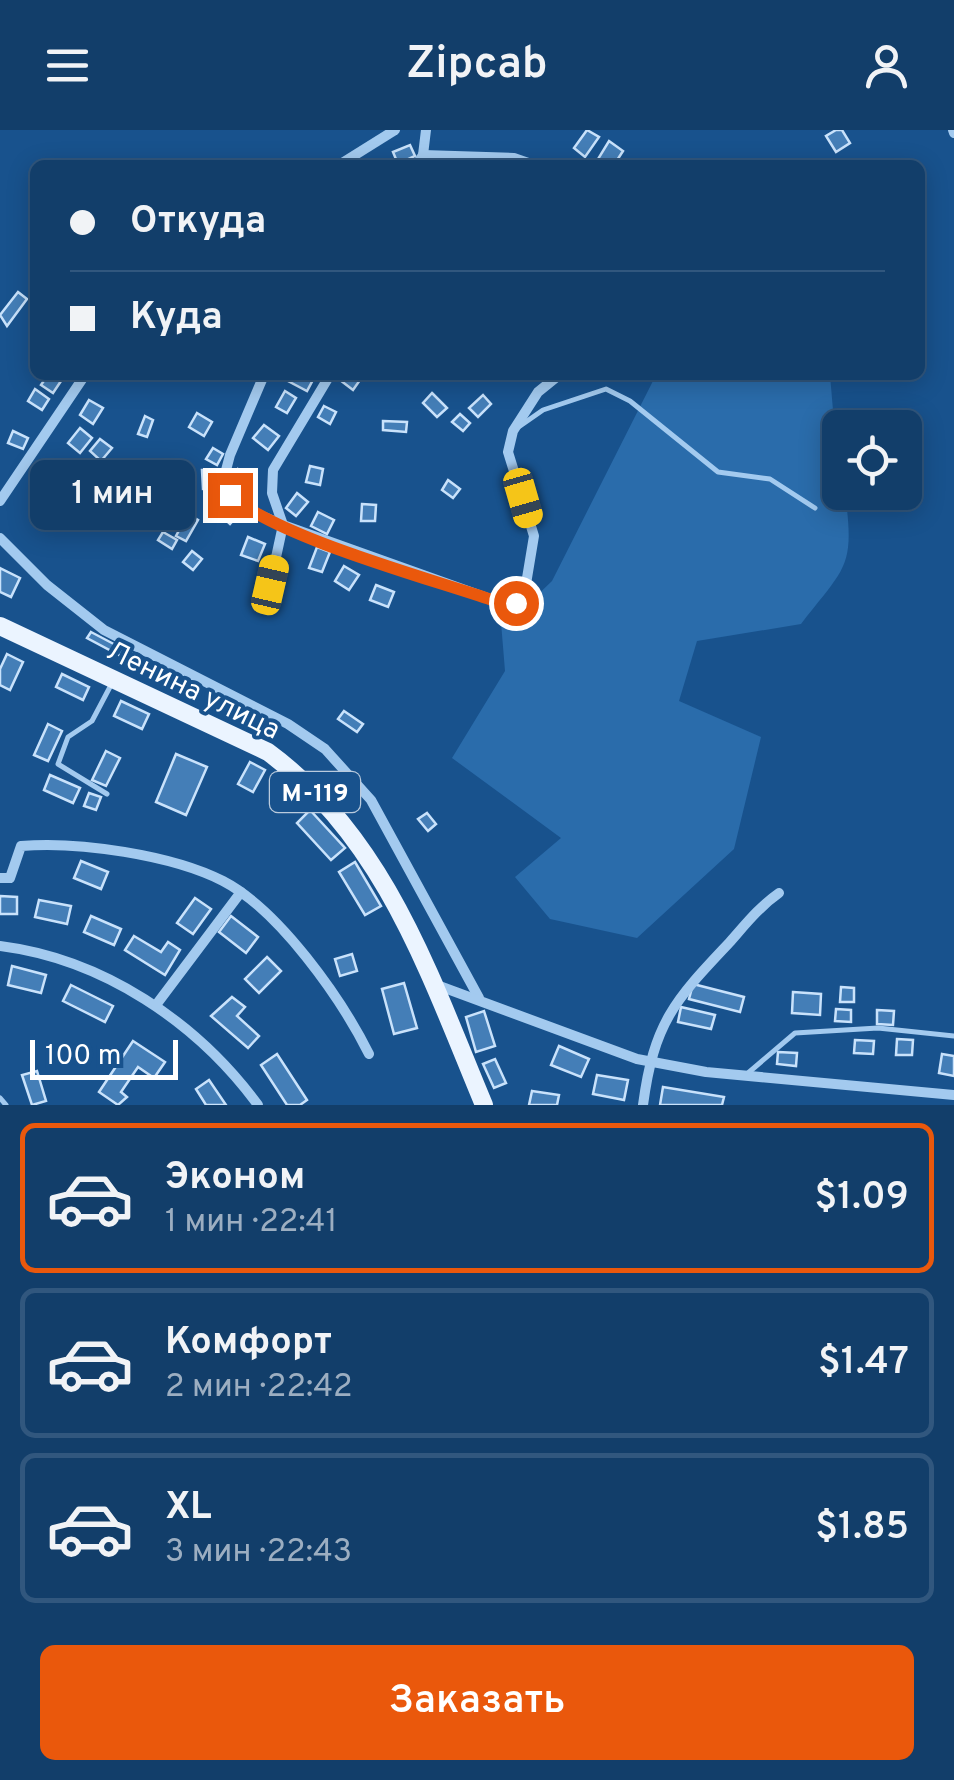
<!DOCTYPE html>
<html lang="ru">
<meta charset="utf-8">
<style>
body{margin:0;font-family:Overpass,sans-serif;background:#1b4570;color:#f1f3f6;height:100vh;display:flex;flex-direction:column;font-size:38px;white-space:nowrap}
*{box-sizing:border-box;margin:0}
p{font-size:32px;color:#9caec1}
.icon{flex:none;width:55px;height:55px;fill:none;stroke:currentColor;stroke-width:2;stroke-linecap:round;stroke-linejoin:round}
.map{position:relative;height:975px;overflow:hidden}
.sheet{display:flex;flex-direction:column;background:#123e6a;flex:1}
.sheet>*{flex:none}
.banner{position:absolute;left:30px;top:30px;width:895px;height:220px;border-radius:15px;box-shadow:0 5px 25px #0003,0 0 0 2px #31577e;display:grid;align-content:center;height:220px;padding:0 40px;background:#123e6a}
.tools{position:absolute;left:822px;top:280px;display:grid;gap:20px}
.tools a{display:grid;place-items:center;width:100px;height:100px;border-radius:15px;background:#123e6a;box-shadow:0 5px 25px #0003,0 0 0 2px #31577e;font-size:50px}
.scale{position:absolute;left:30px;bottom:25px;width:148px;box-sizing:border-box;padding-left:10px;border:5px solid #fff;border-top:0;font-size:28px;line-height:35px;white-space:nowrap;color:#fff;-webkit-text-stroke:8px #18528d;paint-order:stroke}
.end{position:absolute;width:45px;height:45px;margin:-22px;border:12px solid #ea580c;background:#fff;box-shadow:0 0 0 5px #fff}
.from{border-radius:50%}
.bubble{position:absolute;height:70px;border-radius:15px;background:#123e6a;box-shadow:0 5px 25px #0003,0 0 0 2px #31577e;font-size:32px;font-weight:600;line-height:70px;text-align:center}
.car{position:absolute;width:30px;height:60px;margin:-30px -15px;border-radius:12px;box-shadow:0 0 8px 2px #0007;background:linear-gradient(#f5c518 24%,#345 0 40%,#f5c518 0 76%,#345 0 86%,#f5c518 0)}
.banner b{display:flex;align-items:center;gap:35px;height:95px;font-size:38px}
.banner b+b{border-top:2px solid #31577e}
.banner i{width:25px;height:25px;background:#f1f3f6}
ul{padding:18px 0 0;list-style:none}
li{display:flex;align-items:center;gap:30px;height:150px;margin:0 20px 15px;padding:0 20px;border:5px solid #31577e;border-radius:15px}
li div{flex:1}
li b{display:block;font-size:38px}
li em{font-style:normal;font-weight:600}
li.current{border-color:#ea580c}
li>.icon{width:90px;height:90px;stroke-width:1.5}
.cta{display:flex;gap:20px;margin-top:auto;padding:20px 40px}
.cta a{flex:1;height:115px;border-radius:15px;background:#ea580c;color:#fff;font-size:40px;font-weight:600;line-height:115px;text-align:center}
header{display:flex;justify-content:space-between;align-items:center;height:130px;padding:0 40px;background:#123e6a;font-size:45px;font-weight:600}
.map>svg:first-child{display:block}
.green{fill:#2a6cab}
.building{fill:#447eb7;stroke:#c9e2fb;stroke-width:2.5}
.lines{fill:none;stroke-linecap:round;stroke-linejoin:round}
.service{stroke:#a3caef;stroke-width:5}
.minor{stroke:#a3caef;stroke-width:10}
.primary{stroke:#ebf4ff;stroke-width:18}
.route{stroke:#ea580c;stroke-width:12}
.labels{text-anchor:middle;stroke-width:8;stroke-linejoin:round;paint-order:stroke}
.shield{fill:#18528d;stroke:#bacbdd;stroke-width:2.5}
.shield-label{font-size:25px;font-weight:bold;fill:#fff}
.street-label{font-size:28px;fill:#fff;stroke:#18528d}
</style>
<header><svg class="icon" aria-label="menu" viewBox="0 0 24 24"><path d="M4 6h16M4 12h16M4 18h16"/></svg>Zipcab<svg class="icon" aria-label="person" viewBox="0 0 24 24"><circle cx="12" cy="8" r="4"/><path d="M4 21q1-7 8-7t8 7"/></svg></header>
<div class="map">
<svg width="954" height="975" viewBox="0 0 954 975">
<rect width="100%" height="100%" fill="#18528d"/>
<!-- green -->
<path class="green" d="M656,245H830L840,362L845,363C855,438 846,436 801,494L697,511L679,571L761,607L734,719L637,808L550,789L515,747L561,708L452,628L505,541L500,480L524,478L552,451Z"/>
<!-- building -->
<g class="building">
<path d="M587,0L599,7L585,27L574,18Z"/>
<path d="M836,0H842L850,13L836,22L826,6Z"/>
<path d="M609,11L623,21L614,35L598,29Z"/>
<path d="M410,15L415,26L398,34L393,22Z"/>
<path d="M18,162L27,169L7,196L0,185Z"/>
<path d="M48,245L63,248L53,263L41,255Z"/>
<path d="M288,245H313L315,246L307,261L286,250Z"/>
<path d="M344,245H354L360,250L353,260L340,250Z"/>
<path d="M35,259L49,269L42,280L28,271Z"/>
<path d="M285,261L296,268L287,283L276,277Z"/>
<path d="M432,263L447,278L437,287L423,273Z"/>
<path d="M483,265L491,274L478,287L469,278Z"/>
<path d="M89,270L103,278L93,294L80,285Z"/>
<path d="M324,276L336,282L330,294L318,287Z"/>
<path d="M197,283L212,292L204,306L189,297Z"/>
<path d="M460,284L470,293L463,301L452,292Z"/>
<path d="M145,286L153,290L147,307L138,304Z"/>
<path d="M383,291L407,292L406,302L383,300Z"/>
<path d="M264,295L279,306L268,320L253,308Z"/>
<path d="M80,298L92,308L80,323L68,313Z"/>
<path d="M13,301L28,308L23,319L8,313Z"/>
<path d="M100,309L112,318L101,331L90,321Z"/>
<path d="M213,318L223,324L217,335L206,329Z"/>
<path d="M310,336L323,339L320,355L306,352Z"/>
<path d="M238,339L250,345L246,355L233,350Z"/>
<path d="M202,340H212L213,358L203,359Z"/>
<path d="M448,350L460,359L453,368L442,360Z"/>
<path d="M297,363L308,372L296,386L286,378Z"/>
<path d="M50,364L65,368L62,379L48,376Z"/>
<path d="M138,369L147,380L131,394L121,382Z"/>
<path d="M226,374L239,384L230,394L218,383Z"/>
<path d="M362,374L376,375L375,391H361Z"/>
<path d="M69,380L71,397L56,399L54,382Z"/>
<path d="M318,382L334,390L327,404L311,396Z"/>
<path d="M188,384L198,390L186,411L176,406Z"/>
<path d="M163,402L177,410L172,419L158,410Z"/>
<path d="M248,407L265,414L258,431L241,425Z"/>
<path d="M317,417L330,422L322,442L309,438Z"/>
<path d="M192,421L202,429L193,440L183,432Z"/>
<path d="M344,436L359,445L349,460L335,451Z"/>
<path d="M0,438L20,448L11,467L0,462Z"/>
<path d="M376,455L394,462L388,477L370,470Z"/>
<path d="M91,502L182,550L179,557L87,508Z"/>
<path d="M7,524L23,532L10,560L0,555V539Z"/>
<path d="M62,544L89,557L83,570L56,557Z"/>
<path d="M121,571L149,584L142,599L114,586Z"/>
<path d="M344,581L363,594L357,602L338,589Z"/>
<path d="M48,594L62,601L48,631L34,625Z"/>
<path d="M106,621L120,628L106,656L92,650Z"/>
<path d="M176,624L207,637L186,685L156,672Z"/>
<path d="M250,632L265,640L253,662L238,654Z"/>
<path d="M50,645L80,658L73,673L44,660Z"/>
<path d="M89,663L101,667L96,680L84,676Z"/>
<path d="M310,680L345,718L331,730L297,693Z"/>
<path d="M427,683L436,694L428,701L418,689Z"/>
<path d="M81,731L108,742L101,759L74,748Z"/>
<path d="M355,732L381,776L365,785L339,742Z"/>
<path d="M0,766L17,767V784H0Z"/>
<path d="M195,768L211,779L193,804L177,793Z"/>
<path d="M39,770L71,776L67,794L35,787Z"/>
<path d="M91,786L121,799L114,815L84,802Z"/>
<path d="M231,786L258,807L246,823L219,802Z"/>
<path d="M134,806L161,822L168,812L180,820L165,845L125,820Z"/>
<path d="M352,824L357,841L340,846L335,829Z"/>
<path d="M267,827L281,841L259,863L245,849Z"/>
<path d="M12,836L46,845L41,863L8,855Z"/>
<path d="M404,853L417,898L394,904L382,859Z"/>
<path d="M693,854L744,867L740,882L689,869Z"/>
<path d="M71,855L113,876L105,892L63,871Z"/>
<path d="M841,857L854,858V872H840Z"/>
<path d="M793,862L821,864L820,885L792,883Z"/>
<path d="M232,867L245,877L237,886L259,906L248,918L211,886Z"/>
<path d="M681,877L715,885L711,899L678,892Z"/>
<path d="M836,879L851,880V892L835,891Z"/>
<path d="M877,880L894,881L893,895L877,894Z"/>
<path d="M484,881L495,916L476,922L466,887Z"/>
<path d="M897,909L913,910L912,925H896Z"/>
<path d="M855,910L874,911L873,924L854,923Z"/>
<path d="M133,911L165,932L154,948L138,937L121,962L127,967L118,975L99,962Z"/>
<path d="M559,916L589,929L581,947L551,935Z"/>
<path d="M778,922L797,923L796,936L777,934Z"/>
<path d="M277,924L307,970L300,975H287L261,935Z"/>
<path d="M942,924L954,926V946L939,943Z"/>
<path d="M495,929L506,953L494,958L483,934Z"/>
<path d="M37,941L46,971L32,975L22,945Z"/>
<path d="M597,945L628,950L624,970L593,964Z"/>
<path d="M209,950L226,975H206L196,959Z"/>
<path d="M663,957L724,967L722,975H660Z"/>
<path d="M532,961L559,965L557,975H529Z"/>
</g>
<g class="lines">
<!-- service -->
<g class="service">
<path d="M520,296L543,280L606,259L630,271L718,342L770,349L815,378"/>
<path d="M107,664L58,634L68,607L92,591L111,555"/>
<path d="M748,943L795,903L878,898L954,906"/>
<path d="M0,968L6,975"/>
</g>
<!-- minor -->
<g class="minor">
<path d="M953,0L954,3"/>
<path d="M423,25L514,28L534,35"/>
<path d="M339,35L395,0"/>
<path d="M416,35L423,25L426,0"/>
<path d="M264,245L230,325L225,344L230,365L244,378L283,395L493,470L516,473L524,466L534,406L508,322L513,301L538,262L559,245"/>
<path d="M0,371L85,245"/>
<path d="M0,408L47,455L104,500L288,594L325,619L371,670L479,868"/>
<path d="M270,455L283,395L272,363L273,340L330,245"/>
<path d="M0,748H10L21,716C78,711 172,725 223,751C279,780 341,868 369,924"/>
<path d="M0,816C103,829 197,892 258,975"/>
<path d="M434,854L637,929L706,942L954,965"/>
<path d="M156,875L241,762"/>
<path d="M643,975C654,893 674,871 729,813C745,795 759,777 779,763"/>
</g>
<!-- primary -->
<path class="primary" d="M0,496L268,622C385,708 430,846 484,975"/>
</g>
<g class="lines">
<!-- route -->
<path class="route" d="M230,365C276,407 428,448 492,470L516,473"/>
</g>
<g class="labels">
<!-- shield labels -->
<rect class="shield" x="270" y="642" width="90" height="40" rx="8"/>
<g class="shield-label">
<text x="315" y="671">М-119</text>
</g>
<!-- street labels -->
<g class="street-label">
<text transform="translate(194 559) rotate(26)" y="10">Ленина улица</text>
</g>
</g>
</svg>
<div class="tools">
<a><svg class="icon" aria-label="locate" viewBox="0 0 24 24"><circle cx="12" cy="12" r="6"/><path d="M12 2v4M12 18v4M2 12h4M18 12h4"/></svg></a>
</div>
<div class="scale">100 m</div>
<i class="end from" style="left:516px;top:473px"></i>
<i class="end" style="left:230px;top:365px"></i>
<div class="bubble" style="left:30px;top:330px;width:165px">1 мин</div>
<i class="car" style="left:523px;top:368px;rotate:164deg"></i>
<i class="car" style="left:270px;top:455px;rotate:13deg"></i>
<div class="banner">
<b><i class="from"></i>Откуда</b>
<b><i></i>Куда</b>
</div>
</div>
<section class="sheet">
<ul>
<li class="current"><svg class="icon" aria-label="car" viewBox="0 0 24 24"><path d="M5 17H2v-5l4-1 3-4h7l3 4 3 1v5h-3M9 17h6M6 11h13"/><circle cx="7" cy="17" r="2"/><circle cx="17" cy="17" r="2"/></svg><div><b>Эконом</b><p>1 мин · 22:41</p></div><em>$1.09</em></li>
<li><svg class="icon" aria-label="car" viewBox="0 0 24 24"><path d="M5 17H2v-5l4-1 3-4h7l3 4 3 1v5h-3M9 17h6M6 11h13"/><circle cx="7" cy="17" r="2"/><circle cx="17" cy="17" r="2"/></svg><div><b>Комфорт</b><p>2 мин · 22:42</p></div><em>$1.47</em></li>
<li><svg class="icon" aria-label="car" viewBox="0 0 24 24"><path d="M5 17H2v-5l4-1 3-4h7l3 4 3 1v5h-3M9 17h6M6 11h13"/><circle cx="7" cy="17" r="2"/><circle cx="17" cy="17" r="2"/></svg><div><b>XL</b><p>3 мин · 22:43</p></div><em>$1.85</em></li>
</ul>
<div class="cta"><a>Заказать</a></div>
</section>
